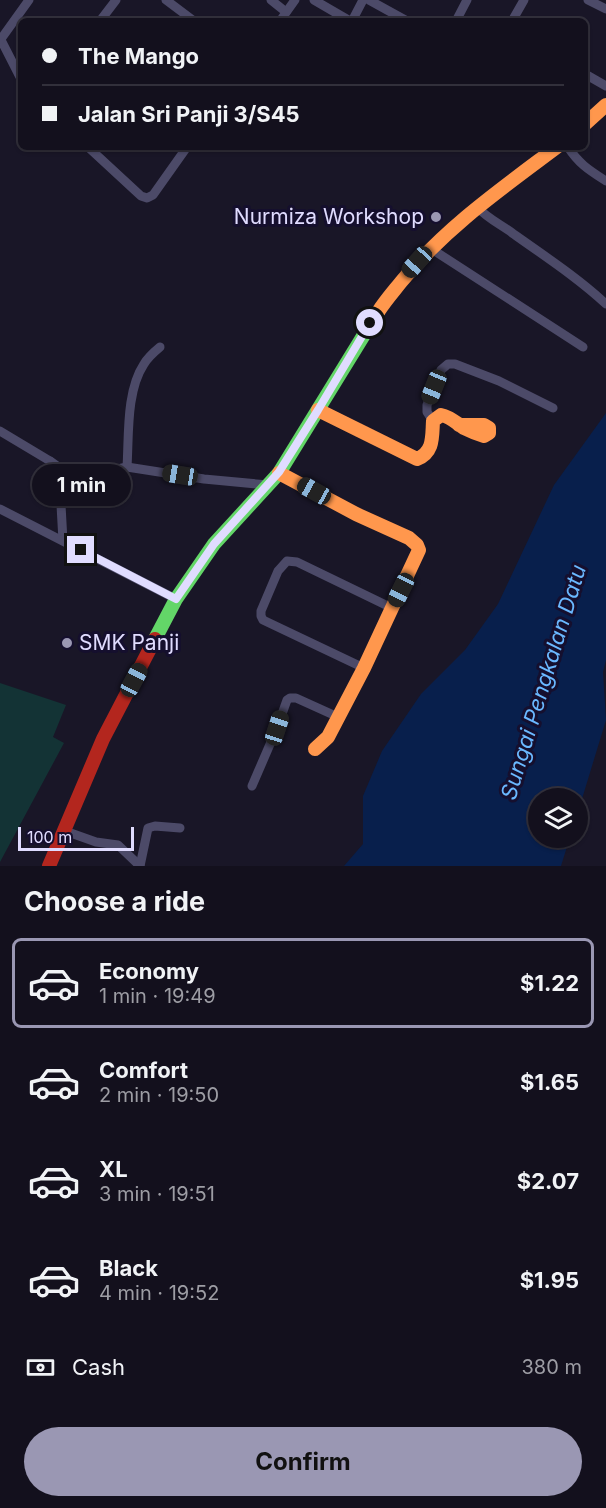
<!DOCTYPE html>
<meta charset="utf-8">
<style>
body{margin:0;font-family:Inter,sans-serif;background:#1c1926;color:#f1f3f6;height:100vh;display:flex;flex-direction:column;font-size:22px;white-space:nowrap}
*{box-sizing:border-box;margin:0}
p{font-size:20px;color:#9d9da4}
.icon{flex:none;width:33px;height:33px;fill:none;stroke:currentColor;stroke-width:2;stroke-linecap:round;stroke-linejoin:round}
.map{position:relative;height:866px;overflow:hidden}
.sheet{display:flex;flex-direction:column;background:#13101d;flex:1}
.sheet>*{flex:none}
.top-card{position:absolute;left:18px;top:18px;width:570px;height:132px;border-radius:9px;box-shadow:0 2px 4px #0004,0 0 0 2px #32303b;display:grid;align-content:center;height:132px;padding:0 24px;background:#13101d}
.tools{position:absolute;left:528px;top:788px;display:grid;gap:12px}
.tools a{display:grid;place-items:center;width:60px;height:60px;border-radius:50%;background:#13101d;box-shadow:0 2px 4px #0004,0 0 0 2px #32303b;font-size:30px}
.scale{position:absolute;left:18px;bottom:15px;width:116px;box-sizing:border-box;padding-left:6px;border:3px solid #e0dcff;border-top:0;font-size:16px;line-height:21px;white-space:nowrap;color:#e0dcff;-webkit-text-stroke:4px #150f2e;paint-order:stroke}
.end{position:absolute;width:27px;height:27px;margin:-14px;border:8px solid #e0dcff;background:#111;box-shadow:0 0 0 3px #111}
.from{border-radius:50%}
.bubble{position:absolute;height:42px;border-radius:21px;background:#13101d;box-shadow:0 2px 4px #0004,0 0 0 2px #32303b;font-size:20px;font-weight:700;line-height:42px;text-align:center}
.car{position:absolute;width:18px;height:36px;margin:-18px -9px;border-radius:8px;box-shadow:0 0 4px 2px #0007;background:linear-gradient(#222 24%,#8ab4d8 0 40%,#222 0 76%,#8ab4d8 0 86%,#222 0)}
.top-card b{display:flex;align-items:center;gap:21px;height:57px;font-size:22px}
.top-card b+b{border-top:2px solid #32303b}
.top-card i{width:15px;height:15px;background:#f1f3f6}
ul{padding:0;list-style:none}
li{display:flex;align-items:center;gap:18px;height:90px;margin:0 12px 9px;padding:0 12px;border:3px solid transparent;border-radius:9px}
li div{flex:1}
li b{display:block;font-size:22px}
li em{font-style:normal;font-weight:700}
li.selected{border-color:#9a97b3}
li>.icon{width:54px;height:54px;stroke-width:1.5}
h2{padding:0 24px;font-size:27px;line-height:72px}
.pay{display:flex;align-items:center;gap:15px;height:66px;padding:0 24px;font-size:22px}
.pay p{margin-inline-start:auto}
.action{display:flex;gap:12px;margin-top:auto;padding:12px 24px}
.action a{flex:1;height:69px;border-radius:36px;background:#9a97b3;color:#111;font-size:24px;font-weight:700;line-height:69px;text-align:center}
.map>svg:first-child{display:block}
.green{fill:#133335}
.water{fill:#081f4c}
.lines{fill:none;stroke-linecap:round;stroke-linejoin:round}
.street{stroke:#4c4a68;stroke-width:9}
.fast{stroke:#63d668;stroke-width:14}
.slow{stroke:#ff974d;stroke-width:14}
.jam{stroke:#b3261e;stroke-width:14}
.route{stroke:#e0dcff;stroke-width:8}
.poi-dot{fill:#9a97b3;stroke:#150f2e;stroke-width:2}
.labels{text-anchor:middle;stroke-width:6;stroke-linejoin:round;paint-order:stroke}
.poi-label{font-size:21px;fill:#e0dcff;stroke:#150f2e;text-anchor:end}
.water-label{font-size:22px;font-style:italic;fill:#6ab8ff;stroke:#150f2e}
</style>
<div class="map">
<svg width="606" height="866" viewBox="0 0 606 866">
<rect width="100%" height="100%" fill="#191627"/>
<!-- green -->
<path class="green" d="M0,683L66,705L53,737L64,743L0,862Z"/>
<!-- water -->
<path class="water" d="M606,413V660L603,672L606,720L578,812V798H538V837H570L561,866H344L363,844V796L382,751L421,694L465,650L498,604L554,485Z"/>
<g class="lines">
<!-- street -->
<g class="street">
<path d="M166,0L194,21"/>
<path d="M271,0L286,12"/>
<path d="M314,0L350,21"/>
<path d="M369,0L407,21"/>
<path d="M588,0L606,9"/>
<path d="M100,21L116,0"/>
<path d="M280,21L295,0"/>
<path d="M352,21L363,0"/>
<path d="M456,21L467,0"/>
<path d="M512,21L524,0"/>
<path d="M0,38L21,79"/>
<path d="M1,39L29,0"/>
<path d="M585,74L606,86"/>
<path d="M88,147L141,196L147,198L153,195L187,147"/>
<path d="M568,147C579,164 589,170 606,181"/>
<path d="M477,207C488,219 502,225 515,235C546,257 578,278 606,304"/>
<path d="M430,248L583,347"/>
<path d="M433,421L427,412V405L441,370L448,364H455L499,381L553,408"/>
<path d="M0,431L50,461L61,505L63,541"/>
<path d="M50,461L71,476L76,478L127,467L204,479L268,485"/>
<path d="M127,467C129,436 126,391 144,364C148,357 154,352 160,347"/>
<path d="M0,509L176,599"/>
<path d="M364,668L263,620L261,616V611L278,571L287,561L297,562L392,608"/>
<path d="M252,786L277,728L287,700L290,698H296L338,717"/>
<path d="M65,831L96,842L118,845L140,866"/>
<path d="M140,866L148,828L155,826L180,828"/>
</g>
<!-- fast -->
<path class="fast" d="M155,639L176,599L214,544L279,473L378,312"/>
<!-- slow -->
<g class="slow">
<path d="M585,124L606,105"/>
<path d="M378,312C385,301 393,292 401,282C445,228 501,189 557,147"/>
<path d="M318,410L417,459C434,452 432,437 433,421L441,415C451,417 456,423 464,428C470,431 477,434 484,436L489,433V428L484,425H459"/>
<path d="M279,473L356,514L409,538L417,545L419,550L364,668L328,737L315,749"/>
</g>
<!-- jam -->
<path class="jam" d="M49,866L103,739L155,639"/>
</g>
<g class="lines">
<!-- route -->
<path class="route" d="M81,550L176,599L214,544L279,472L318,410L370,323"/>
</g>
<!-- markers -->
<g class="poi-dot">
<circle cx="436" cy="217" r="6"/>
<circle cx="67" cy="643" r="6"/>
</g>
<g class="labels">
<!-- poi labels -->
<g class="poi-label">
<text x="424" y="224">Nurmiza Workshop</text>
<text x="79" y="650" text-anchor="start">SMK Panji</text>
</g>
<!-- water labels -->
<g class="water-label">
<text transform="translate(543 682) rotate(-73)" y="8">Sungai Pengkalan Datu</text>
</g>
</g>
</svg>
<div class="tools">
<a><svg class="icon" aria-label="layers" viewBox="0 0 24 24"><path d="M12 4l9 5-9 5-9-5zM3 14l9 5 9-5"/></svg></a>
</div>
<div class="scale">100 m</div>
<i class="end from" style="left:370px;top:323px"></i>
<i class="end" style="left:81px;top:550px"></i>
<div class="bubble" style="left:32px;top:464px;width:99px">1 min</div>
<i class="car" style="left:417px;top:262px;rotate:222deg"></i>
<i class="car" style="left:434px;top:387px;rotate:202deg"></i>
<i class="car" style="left:180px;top:475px;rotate:279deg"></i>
<i class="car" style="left:314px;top:491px;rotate:299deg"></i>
<i class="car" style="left:401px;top:590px;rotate:206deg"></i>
<i class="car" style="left:134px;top:680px;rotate:28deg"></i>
<i class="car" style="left:277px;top:728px;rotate:18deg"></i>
<div class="top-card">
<b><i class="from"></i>The Mango</b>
<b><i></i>Jalan Sri Panji 3/S45</b>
</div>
</div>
<section class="sheet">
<h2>Choose a ride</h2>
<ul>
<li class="selected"><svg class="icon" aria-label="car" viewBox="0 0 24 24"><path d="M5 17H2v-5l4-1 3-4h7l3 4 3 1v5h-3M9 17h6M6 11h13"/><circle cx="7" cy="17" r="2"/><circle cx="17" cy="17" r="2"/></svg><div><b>Economy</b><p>1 min · 19:49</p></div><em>$1.22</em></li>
<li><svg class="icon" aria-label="car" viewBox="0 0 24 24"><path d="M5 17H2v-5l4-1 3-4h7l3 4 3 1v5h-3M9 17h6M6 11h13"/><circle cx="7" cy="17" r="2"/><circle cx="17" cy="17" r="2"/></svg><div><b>Comfort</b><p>2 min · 19:50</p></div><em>$1.65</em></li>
<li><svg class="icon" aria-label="car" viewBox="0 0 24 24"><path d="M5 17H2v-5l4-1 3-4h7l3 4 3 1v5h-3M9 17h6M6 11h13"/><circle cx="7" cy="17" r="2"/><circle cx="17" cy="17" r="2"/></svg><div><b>XL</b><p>3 min · 19:51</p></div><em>$2.07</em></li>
<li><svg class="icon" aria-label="car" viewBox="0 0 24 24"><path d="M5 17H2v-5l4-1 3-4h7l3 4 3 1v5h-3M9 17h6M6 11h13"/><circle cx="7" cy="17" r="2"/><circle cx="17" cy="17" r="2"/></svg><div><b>Black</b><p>4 min · 19:52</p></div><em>$1.95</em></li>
</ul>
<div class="pay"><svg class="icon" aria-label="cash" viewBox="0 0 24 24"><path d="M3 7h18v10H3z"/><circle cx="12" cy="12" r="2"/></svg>Cash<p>380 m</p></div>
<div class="action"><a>Confirm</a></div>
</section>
